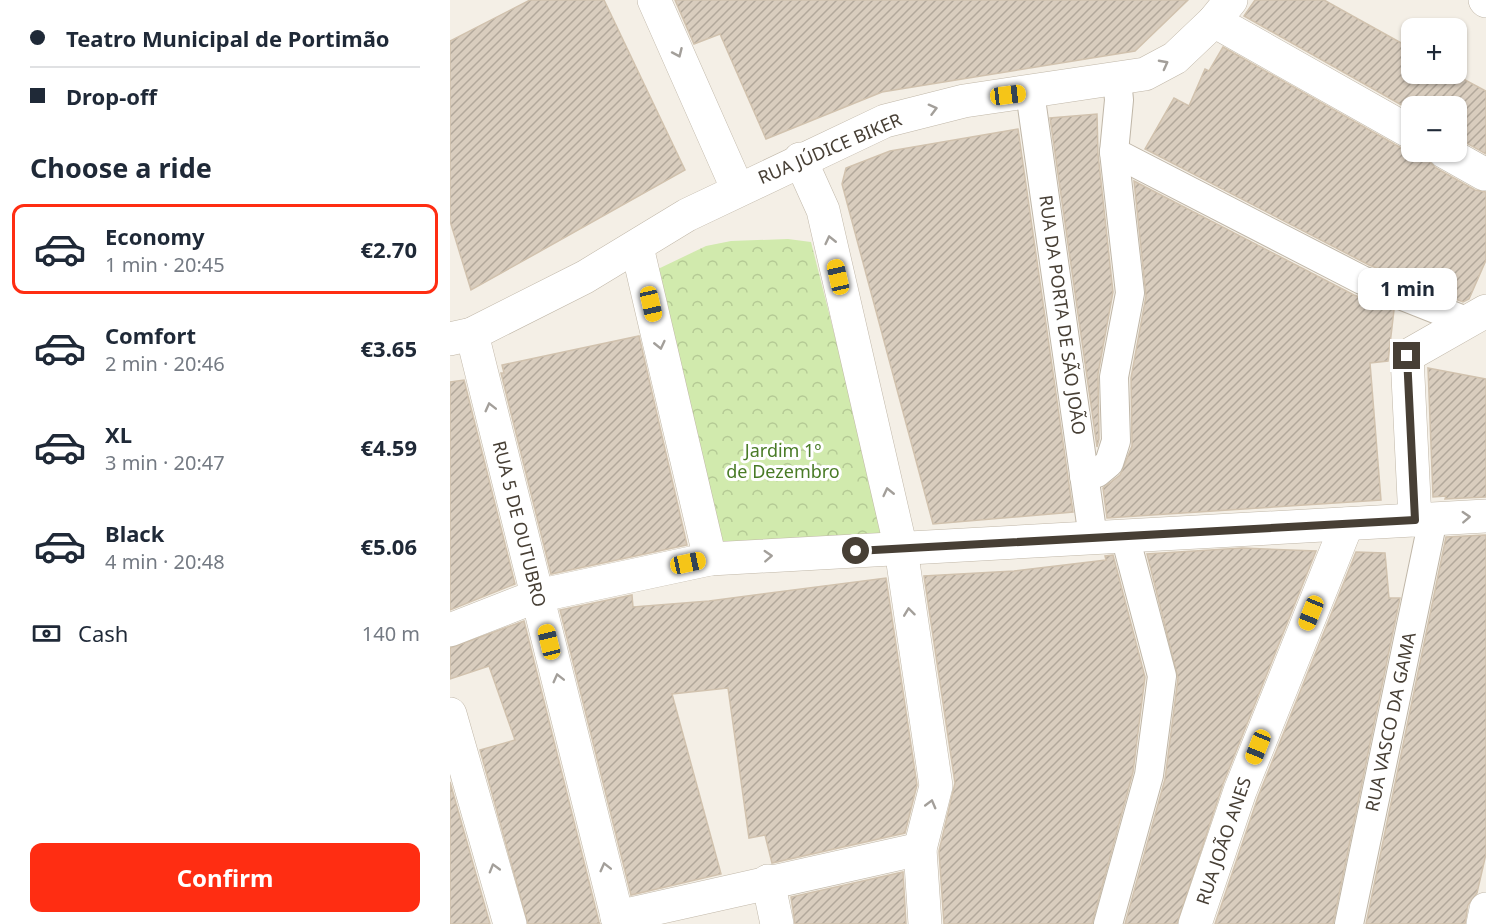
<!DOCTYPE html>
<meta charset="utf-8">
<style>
body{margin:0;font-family:"Noto Sans",sans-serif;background:#f6f6f7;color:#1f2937;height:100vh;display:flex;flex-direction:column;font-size:22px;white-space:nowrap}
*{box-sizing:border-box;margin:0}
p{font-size:20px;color:#747a83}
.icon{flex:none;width:33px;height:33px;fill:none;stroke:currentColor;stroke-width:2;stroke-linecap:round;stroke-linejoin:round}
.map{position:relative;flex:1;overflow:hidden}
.drawer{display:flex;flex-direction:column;background:#fff;width:450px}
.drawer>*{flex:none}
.guide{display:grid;align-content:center;height:132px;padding:0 30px;background:#fff}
.fabs{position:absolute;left:951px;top:18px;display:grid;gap:12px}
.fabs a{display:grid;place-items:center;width:66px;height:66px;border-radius:12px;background:#fff;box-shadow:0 2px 4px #0004;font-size:30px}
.end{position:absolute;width:27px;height:27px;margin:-14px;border:8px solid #473f35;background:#fff;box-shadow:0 0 0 3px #fff}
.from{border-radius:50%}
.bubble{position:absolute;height:42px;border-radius:12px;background:#fff;box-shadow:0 2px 4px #0004;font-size:20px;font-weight:700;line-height:42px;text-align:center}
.car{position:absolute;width:18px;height:36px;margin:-18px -9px;border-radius:8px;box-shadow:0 0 4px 2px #0007;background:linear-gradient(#f5c518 24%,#345 0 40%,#f5c518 0 76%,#345 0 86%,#f5c518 0)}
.guide b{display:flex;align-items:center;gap:21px;height:57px;font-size:22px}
.guide b+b{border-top:2px solid #e0e1e3}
.guide i{width:15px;height:15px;background:#1f2937}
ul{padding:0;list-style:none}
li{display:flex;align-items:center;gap:18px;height:90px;margin:0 12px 9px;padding:0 18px;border:3px solid transparent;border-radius:12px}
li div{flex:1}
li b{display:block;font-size:22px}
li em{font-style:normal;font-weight:700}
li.selected{border-color:#ff2d12}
li>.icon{width:54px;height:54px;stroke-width:1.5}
h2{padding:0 30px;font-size:27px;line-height:72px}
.pay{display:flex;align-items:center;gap:15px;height:66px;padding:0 30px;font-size:22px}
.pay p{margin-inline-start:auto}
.cta{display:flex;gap:12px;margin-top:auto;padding:12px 30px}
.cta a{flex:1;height:69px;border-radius:12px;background:#ff2d12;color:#fff;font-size:24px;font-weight:700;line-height:69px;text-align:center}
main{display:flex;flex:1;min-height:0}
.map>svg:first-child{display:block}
.forest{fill:url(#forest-crowns)}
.building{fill:url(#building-hatch);stroke:#d1c2ae;stroke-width:1.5}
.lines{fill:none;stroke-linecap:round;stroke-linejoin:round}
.pedestrian-casing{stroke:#c0b7a8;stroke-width:30}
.minor-casing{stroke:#c0b7a8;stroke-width:34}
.tertiary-casing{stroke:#c0b7a8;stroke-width:34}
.pedestrian{stroke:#fff;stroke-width:28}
.minor{stroke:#fff;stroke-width:33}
.tertiary{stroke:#fff;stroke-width:33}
.oneway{stroke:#a39f9a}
.route{stroke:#473f35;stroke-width:8}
.labels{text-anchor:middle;stroke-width:6;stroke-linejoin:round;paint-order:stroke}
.street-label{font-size:18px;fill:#473f35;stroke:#fff}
.park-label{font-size:18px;fill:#497b26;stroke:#fff}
</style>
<main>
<section class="drawer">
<div class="guide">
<b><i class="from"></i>Teatro Municipal de Portimão</b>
<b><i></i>Drop-off</b>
</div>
<h2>Choose a ride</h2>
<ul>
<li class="selected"><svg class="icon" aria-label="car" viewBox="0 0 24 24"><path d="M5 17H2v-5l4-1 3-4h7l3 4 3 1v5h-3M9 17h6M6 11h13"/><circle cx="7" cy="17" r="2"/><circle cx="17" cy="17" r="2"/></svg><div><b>Economy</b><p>1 min · 20:45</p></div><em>€2.70</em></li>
<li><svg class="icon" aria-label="car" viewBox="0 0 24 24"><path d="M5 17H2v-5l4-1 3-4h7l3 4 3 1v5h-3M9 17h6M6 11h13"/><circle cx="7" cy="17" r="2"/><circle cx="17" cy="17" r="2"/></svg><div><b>Comfort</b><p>2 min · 20:46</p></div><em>€3.65</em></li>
<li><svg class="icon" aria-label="car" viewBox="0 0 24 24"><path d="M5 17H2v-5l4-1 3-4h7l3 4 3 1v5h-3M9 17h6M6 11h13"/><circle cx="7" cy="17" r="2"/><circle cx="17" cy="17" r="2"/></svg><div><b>XL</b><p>3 min · 20:47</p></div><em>€4.59</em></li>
<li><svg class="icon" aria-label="car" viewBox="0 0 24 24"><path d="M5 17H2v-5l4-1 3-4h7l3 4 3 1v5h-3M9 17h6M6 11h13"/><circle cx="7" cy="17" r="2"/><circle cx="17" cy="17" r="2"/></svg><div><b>Black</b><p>4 min · 20:48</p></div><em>€5.06</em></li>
</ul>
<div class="pay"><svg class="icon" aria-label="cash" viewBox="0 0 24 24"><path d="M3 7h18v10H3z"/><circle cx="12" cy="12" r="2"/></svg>Cash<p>140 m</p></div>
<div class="cta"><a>Confirm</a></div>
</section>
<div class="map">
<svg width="1036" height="924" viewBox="0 0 1036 924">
<defs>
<pattern id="forest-crowns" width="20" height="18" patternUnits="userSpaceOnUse" patternTransform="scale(1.5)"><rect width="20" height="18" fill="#d1eaad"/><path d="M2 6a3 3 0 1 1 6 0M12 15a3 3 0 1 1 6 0" fill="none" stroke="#b5ca95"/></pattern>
<pattern id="building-hatch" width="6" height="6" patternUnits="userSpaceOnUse" patternTransform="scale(1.5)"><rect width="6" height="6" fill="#d9cdbe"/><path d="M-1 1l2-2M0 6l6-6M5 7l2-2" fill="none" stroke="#b2a89b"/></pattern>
</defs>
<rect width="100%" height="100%" fill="#f4efe6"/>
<!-- forest -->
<path class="forest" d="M338,239L361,242L435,534L267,546L208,269L256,246L281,241Z"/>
<!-- building -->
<g class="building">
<path d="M80,0H154L235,170L21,290L0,221V41Z"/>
<path d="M225,0H738L685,51L432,92L316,139L270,34L244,44Z"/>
<path d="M805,0H874L962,49V74H1004L1036,91V154L1006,137V106H962V111L794,16Z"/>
<path d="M773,47L953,149L976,152L979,161L986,168L1025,190L1036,192V260L1019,299L1013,302L919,265L695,149L724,98L739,106L755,69L759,71Z"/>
<path d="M647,114L648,154L663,292L648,374L649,439L647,447L600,118Z"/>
<path d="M568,129L623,512L483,524L392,184L396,168L440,151Z"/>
<path d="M684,181L904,295L944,310L938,361L920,363L931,500L657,518L653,488L670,475L682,446L681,378L696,296Z"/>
<path d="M189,336L237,545L101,574L51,373H54L52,365Z"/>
<path d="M978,368L1036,379V497L995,499L996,496L983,497Z"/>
<path d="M14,380L65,584L0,610V382Z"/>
<path d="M1036,535V854L1027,893L1018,905L1015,924H916L996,537Z"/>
<path d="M792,548L866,551L773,784L727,924H675L715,779L728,678L697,554Z"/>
<path d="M906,552L935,553L939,598H950L883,924H765L808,797Z"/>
<path d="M663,555L695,677L683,772L642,924H494L489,851L505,783L474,576L564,571L656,560L655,556Z"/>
<path d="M436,578L467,785L455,833L322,863L315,835L299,838L278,688L222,694L271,874L181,895L110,610L182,595L183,607L259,601Z"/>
<path d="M74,621L149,922L150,924H78L30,750L65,740L39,666L0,679V648Z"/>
<path d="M0,782L40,924H0Z"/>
<path d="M453,872L456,924H345L341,897Z"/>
</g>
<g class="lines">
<!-- pedestrian casing -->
<g class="pedestrian-casing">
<g id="pedestrian">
<path d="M580,92L643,538"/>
<path d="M664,152L912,280L1016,321"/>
<path d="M634,476L647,473L659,463L666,441L664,377L680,293L664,152L669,100L667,79"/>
<path d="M658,924L699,775L712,676L675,536"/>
<path d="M899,924L983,519"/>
</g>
</g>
<!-- minor casing -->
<g class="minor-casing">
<g id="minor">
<path d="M204,0L288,190"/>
<path d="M764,21L962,133"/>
<path d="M995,152L1034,174"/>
<path d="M350,159L373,210L451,549L486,786L470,849L475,924"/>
<path d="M22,334L169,924"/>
<path d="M965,520L957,356L1036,311"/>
<path d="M0,630L87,596L260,559"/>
<path d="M0,714L60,924"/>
<path d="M318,881L327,924"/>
<path d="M167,917L470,849"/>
<path d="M745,924L790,791L897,524"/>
<path d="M1033,924L1036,909"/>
</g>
</g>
<!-- tertiary casing -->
<g class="tertiary-casing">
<g id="tertiary">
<path d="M1035,0L1036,1"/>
<path d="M187,247L260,559L1036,516"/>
<path d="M0,339L22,334L135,277L237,215L435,121L514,101L695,74L725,58L764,21L781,0"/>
</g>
</g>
<!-- pedestrian -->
<use href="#pedestrian" class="pedestrian"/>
<!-- minor -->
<use href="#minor" class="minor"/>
<!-- tertiary -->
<use href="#tertiary" class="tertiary"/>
</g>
<!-- one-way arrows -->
<defs><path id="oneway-chevron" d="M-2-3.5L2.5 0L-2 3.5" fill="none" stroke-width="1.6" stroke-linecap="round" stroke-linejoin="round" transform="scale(1.5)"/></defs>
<g class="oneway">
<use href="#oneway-chevron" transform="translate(228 53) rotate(66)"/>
<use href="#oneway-chevron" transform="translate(714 64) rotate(-28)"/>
<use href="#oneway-chevron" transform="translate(483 109) rotate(-15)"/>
<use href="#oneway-chevron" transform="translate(380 240) rotate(-103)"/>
<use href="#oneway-chevron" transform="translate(210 345) rotate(77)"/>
<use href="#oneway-chevron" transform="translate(40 407) rotate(-104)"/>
<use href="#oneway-chevron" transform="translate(438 492) rotate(-103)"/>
<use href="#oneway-chevron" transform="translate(1016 517) rotate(-3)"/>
<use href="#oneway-chevron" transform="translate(318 556) rotate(-3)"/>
<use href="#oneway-chevron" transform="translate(459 612) rotate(-97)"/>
<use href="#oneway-chevron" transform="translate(108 678) rotate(-104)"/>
<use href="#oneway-chevron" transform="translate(481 804) rotate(-75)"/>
<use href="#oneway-chevron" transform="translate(155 867) rotate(-104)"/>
<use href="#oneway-chevron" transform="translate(44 868) rotate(-106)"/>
</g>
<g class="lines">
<!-- route -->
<path class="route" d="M406,551L965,520L957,356"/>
</g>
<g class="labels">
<!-- street labels -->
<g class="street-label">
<text transform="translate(380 149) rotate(-23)" y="6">RUA JÚDICE BIKER</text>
<text transform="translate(612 315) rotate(82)" y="6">RUA DA PORTA DE SÃO JOÃO</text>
<text transform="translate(69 524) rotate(76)" y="6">RUA 5 DE OUTUBRO</text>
<text transform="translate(941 722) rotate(-78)" y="6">RUA VASCO DA GAMA</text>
<text transform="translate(774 841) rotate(-71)" y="6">RUA JOÃO ANES</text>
</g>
<!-- park labels -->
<g class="park-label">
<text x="333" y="457">Jardim 1º<tspan x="333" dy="21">de Dezembro</tspan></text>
</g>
</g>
</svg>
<div class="fabs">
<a>+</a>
<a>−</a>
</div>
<i class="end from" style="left:406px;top:551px"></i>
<i class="end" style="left:957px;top:356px"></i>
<div class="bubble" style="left:908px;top:268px;width:99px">1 min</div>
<i class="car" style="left:558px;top:95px;rotate:83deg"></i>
<i class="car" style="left:388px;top:277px;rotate:347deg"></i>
<i class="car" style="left:201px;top:304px;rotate:167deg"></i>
<i class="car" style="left:238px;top:563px;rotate:78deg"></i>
<i class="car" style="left:861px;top:613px;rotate:202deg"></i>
<i class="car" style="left:99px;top:642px;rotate:346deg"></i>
<i class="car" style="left:808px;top:747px;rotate:202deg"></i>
</div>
</main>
